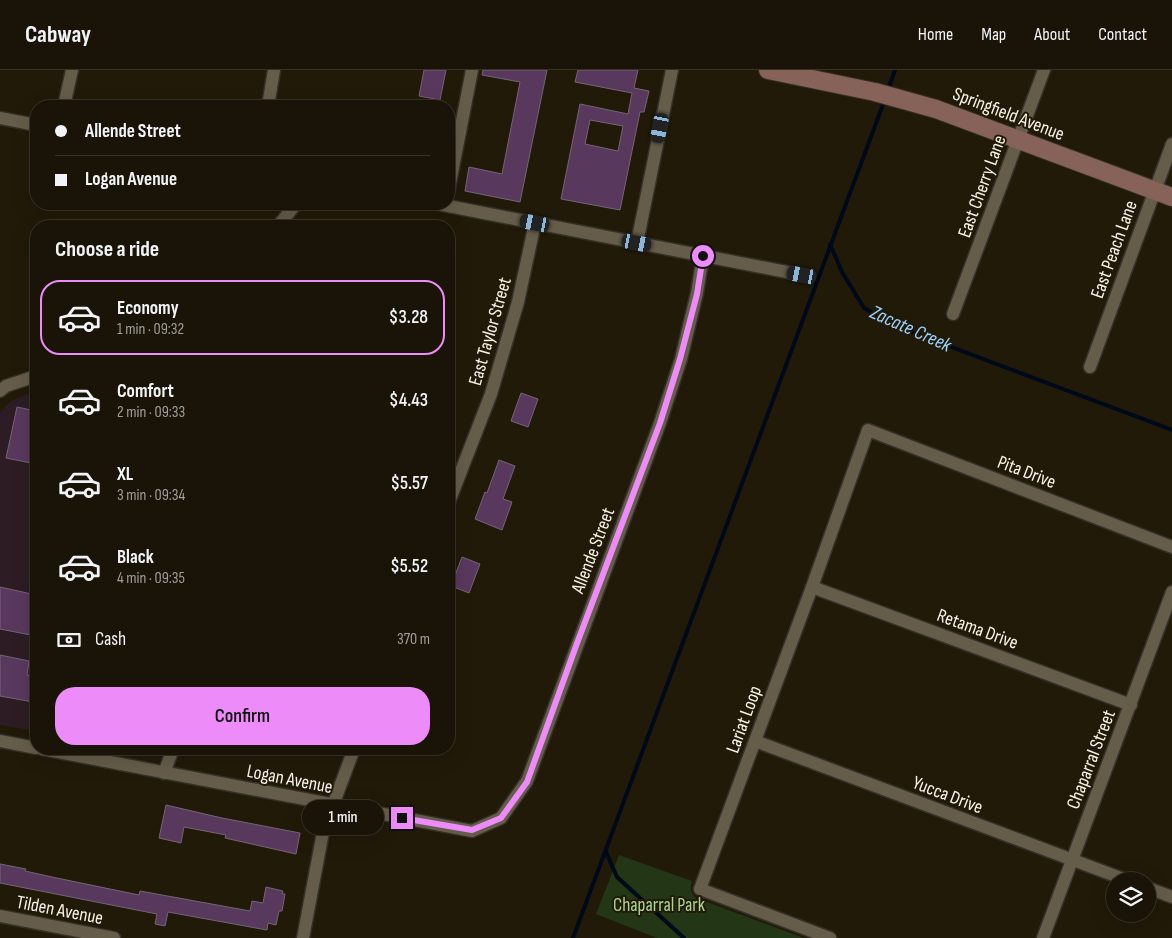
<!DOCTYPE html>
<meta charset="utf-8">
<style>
body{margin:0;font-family:"Sofia Sans Condensed",sans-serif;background:#262115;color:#f1f3f6;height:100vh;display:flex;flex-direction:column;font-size:19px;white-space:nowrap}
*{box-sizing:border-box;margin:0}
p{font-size:16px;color:#9f9e9b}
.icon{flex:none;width:28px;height:28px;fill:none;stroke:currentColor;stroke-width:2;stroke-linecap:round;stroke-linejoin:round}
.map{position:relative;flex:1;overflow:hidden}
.side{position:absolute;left:30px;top:150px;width:425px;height:535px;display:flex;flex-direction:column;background:#191407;border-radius:20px;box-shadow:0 5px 20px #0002,0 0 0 1px #373328}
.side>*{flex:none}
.top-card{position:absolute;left:30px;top:30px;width:425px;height:110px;border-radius:20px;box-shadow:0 5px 20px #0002,0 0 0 1px #373328;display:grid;align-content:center;height:110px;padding:0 25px;background:#191407}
.fabs{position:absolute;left:1106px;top:802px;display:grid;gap:10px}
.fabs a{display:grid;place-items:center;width:50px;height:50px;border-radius:50%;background:#191407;box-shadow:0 5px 20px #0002,0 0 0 1px #373328;font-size:25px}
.end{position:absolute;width:22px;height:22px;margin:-11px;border:6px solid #ed8cf9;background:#111;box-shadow:0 0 0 2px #111}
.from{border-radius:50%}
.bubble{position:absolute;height:35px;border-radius:18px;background:#191407;box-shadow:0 5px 20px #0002,0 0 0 1px #373328;font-size:16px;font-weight:600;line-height:35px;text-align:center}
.car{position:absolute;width:15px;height:30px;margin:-15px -8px;border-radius:6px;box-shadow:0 0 4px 1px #0007;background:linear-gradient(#222 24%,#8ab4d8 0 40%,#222 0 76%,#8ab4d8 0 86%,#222 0)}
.top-card b{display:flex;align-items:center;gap:18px;height:48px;font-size:19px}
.top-card b+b{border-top:1px solid #373328}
.top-card i{width:12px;height:12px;background:#f1f3f6}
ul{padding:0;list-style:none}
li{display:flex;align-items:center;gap:15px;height:75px;margin:0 10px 8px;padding:0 15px;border:2px solid transparent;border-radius:20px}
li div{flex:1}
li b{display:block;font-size:19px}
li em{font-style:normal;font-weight:600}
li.active{border-color:#ed8cf9}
li>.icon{width:45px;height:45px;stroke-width:1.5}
h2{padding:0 25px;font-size:22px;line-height:60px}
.pay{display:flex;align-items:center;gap:12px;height:55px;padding:0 25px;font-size:19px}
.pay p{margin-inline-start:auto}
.primary-button{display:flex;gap:10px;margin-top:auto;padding:10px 25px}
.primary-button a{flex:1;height:58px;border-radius:20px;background:#ed8cf9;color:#111;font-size:20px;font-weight:600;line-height:58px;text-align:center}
header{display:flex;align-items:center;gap:30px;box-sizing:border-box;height:70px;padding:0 25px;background:#191407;border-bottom:1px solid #373328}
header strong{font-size:24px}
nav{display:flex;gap:28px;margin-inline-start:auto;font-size:18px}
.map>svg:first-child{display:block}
.education{fill:#2d1c24}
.green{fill:#233616}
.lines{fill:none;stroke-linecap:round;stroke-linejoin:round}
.stream{stroke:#000919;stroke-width:4}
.building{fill:#59385d;stroke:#746576;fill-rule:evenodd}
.minor-casing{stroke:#35302a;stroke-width:15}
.secondary-casing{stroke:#35302a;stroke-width:20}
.minor{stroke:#655c4a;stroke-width:12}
.secondary{stroke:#866259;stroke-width:18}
.route{stroke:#ed8cf9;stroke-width:6}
.labels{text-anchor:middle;stroke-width:4;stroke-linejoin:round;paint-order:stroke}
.street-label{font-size:19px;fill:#f7f2e7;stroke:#211a09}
.park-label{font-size:19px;fill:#acd793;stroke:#211a09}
.water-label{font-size:20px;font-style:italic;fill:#9ed1fd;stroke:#211a09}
</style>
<header>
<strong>Cabway</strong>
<nav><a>Home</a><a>Map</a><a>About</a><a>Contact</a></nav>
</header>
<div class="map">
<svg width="1172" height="868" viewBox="0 0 1172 868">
<rect width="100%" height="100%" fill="#211a09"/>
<!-- education -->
<path class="education" d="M36,321V661L0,655V343L11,331Z"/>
<!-- green -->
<path class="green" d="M619,785L692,811C690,819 690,823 696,828L804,868H657L596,844Z"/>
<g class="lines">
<!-- stream -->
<g class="stream">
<path d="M888,20L895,0"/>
<path d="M830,174L842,202L864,238L901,258L1172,360"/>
<path d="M606,782L617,807L684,868"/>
<path d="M573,868L885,29"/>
</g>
</g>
<!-- building -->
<g class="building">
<path d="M424,0H446L440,30L419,26Z"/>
<path d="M483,0H547L520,132L465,121L469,97L502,104L520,12L482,5Z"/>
<path d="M578,0H638L634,18L649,21L644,42H640L620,140L561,129L580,34L628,44L632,23L575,12ZM590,50L623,56L618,81L585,74Z"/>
<path d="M521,323L538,329L528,357L511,351Z"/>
<path d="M17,337L36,341V394L6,388Z"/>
<path d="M499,390L515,396L503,429L512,432L502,460L475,449L485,422L487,423Z"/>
<path d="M462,487L480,494L469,523L451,516Z"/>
<path d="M0,517L36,525V566L0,559Z"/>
<path d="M0,585L29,591L27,605L33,606L31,616L36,617L33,632L0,626Z"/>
<path d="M166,735L222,748L300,763L296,784L225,768L226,765L184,757L181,773L159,768Z"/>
<path d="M0,794L26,799L25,801L52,807L139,825L140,821L250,841L252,831L263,833L266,817L283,821L282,824H285L282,841H279L276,855L268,853L267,860L168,842L165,856L155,854L157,844L0,813Z"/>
</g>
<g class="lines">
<!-- minor casing -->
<g class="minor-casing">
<g id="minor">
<path d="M64,36L72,0"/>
<path d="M268,36L274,0"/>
<path d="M0,48L36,55"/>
<path d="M449,118L472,0"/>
<path d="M438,134L802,205"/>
<path d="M278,156L296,134"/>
<path d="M637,173L672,0"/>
<path d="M953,244L1044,0"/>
<path d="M1090,297L1172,74"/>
<path d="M0,321L6,316L36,306"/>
<path d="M449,432L491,324L518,232L535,153"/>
<path d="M812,517L1131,635"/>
<path d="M0,671L36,678"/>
<path d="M755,671L1129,811"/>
<path d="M42,679L472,761L501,748L527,711L660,353L681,289L697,223L703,186"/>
<path d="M164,703L173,679"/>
<path d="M1148,818L1172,827"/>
<path d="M0,846L114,868"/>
<path d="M303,868L323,762L354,679"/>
<path d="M830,868L700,819L812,517L868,360L1172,477"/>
<path d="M1043,868L1172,522"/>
</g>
</g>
<!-- secondary casing -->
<g class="secondary-casing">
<path id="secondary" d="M768,0L875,22L936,39L1172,127"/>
</g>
<!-- minor -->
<use href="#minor" class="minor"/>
<!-- secondary -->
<use href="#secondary" class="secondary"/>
</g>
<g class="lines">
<!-- route -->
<path class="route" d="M402,748L472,760L501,748L527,712L576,576L660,353L680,289L697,224L703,186"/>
</g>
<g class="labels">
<!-- street labels -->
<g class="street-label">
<text transform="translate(1009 43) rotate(21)" y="7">Springfield Avenue</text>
<text transform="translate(981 116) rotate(-70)" y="7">East Cherry Lane</text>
<text transform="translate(1113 179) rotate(-70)" y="7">East Peach Lane</text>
<text transform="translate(489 261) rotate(-74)" y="7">East Taylor Street</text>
<text transform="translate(1027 401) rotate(21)" y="7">Pita Drive</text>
<text transform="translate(592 480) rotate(-69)" y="7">Allende Street</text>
<text transform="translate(978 558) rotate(20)" y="7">Retama Drive</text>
<text transform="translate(743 649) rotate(-70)" y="7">Lariat Loop</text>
<text transform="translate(1090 689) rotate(-69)" y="7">Chaparral Street</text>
<text transform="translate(290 708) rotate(11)" y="7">Logan Avenue</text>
<text transform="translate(948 724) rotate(21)" y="7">Yucca Drive</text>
<text transform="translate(60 839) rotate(11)" y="7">Tilden Avenue</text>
</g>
<!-- park labels -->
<g class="park-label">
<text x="659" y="841">Chaparral Park</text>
</g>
<!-- water labels -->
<g class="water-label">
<text transform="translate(911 258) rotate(24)" y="7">Zacate Creek</text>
</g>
</g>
</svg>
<div class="fabs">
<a><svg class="icon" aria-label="layers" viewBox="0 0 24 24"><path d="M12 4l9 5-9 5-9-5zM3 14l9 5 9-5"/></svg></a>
</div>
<i class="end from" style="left:703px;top:186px"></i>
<i class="end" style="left:402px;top:748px"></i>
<div class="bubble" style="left:302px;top:730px;width:82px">1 min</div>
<i class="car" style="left:660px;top:58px;rotate:191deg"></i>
<i class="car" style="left:535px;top:153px;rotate:281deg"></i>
<i class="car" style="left:637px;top:173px;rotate:101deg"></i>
<i class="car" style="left:802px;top:205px;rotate:281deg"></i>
<div class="top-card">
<b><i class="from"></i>Allende Street</b>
<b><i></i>Logan Avenue</b>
</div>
<section class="side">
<h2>Choose a ride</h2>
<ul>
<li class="active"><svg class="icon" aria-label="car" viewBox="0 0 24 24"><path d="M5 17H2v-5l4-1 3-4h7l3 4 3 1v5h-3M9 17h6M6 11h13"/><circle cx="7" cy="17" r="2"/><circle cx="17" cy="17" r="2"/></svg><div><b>Economy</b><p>1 min · 09:32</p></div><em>$3.28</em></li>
<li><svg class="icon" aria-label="car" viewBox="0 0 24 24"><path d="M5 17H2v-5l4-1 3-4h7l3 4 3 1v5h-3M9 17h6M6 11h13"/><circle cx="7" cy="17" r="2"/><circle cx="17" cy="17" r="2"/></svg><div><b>Comfort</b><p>2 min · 09:33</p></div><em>$4.43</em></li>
<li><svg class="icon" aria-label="car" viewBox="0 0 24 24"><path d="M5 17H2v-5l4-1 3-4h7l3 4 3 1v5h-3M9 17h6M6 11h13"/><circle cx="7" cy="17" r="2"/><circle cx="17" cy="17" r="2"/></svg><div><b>XL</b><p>3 min · 09:34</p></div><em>$5.57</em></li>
<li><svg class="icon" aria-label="car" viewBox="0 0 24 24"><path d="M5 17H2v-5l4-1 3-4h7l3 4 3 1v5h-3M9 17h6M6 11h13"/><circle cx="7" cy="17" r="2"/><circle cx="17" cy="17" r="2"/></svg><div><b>Black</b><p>4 min · 09:35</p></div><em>$5.52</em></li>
</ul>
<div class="pay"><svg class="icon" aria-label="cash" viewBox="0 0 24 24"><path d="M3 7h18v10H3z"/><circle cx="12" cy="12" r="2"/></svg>Cash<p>370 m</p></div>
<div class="primary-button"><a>Confirm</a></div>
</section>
</div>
